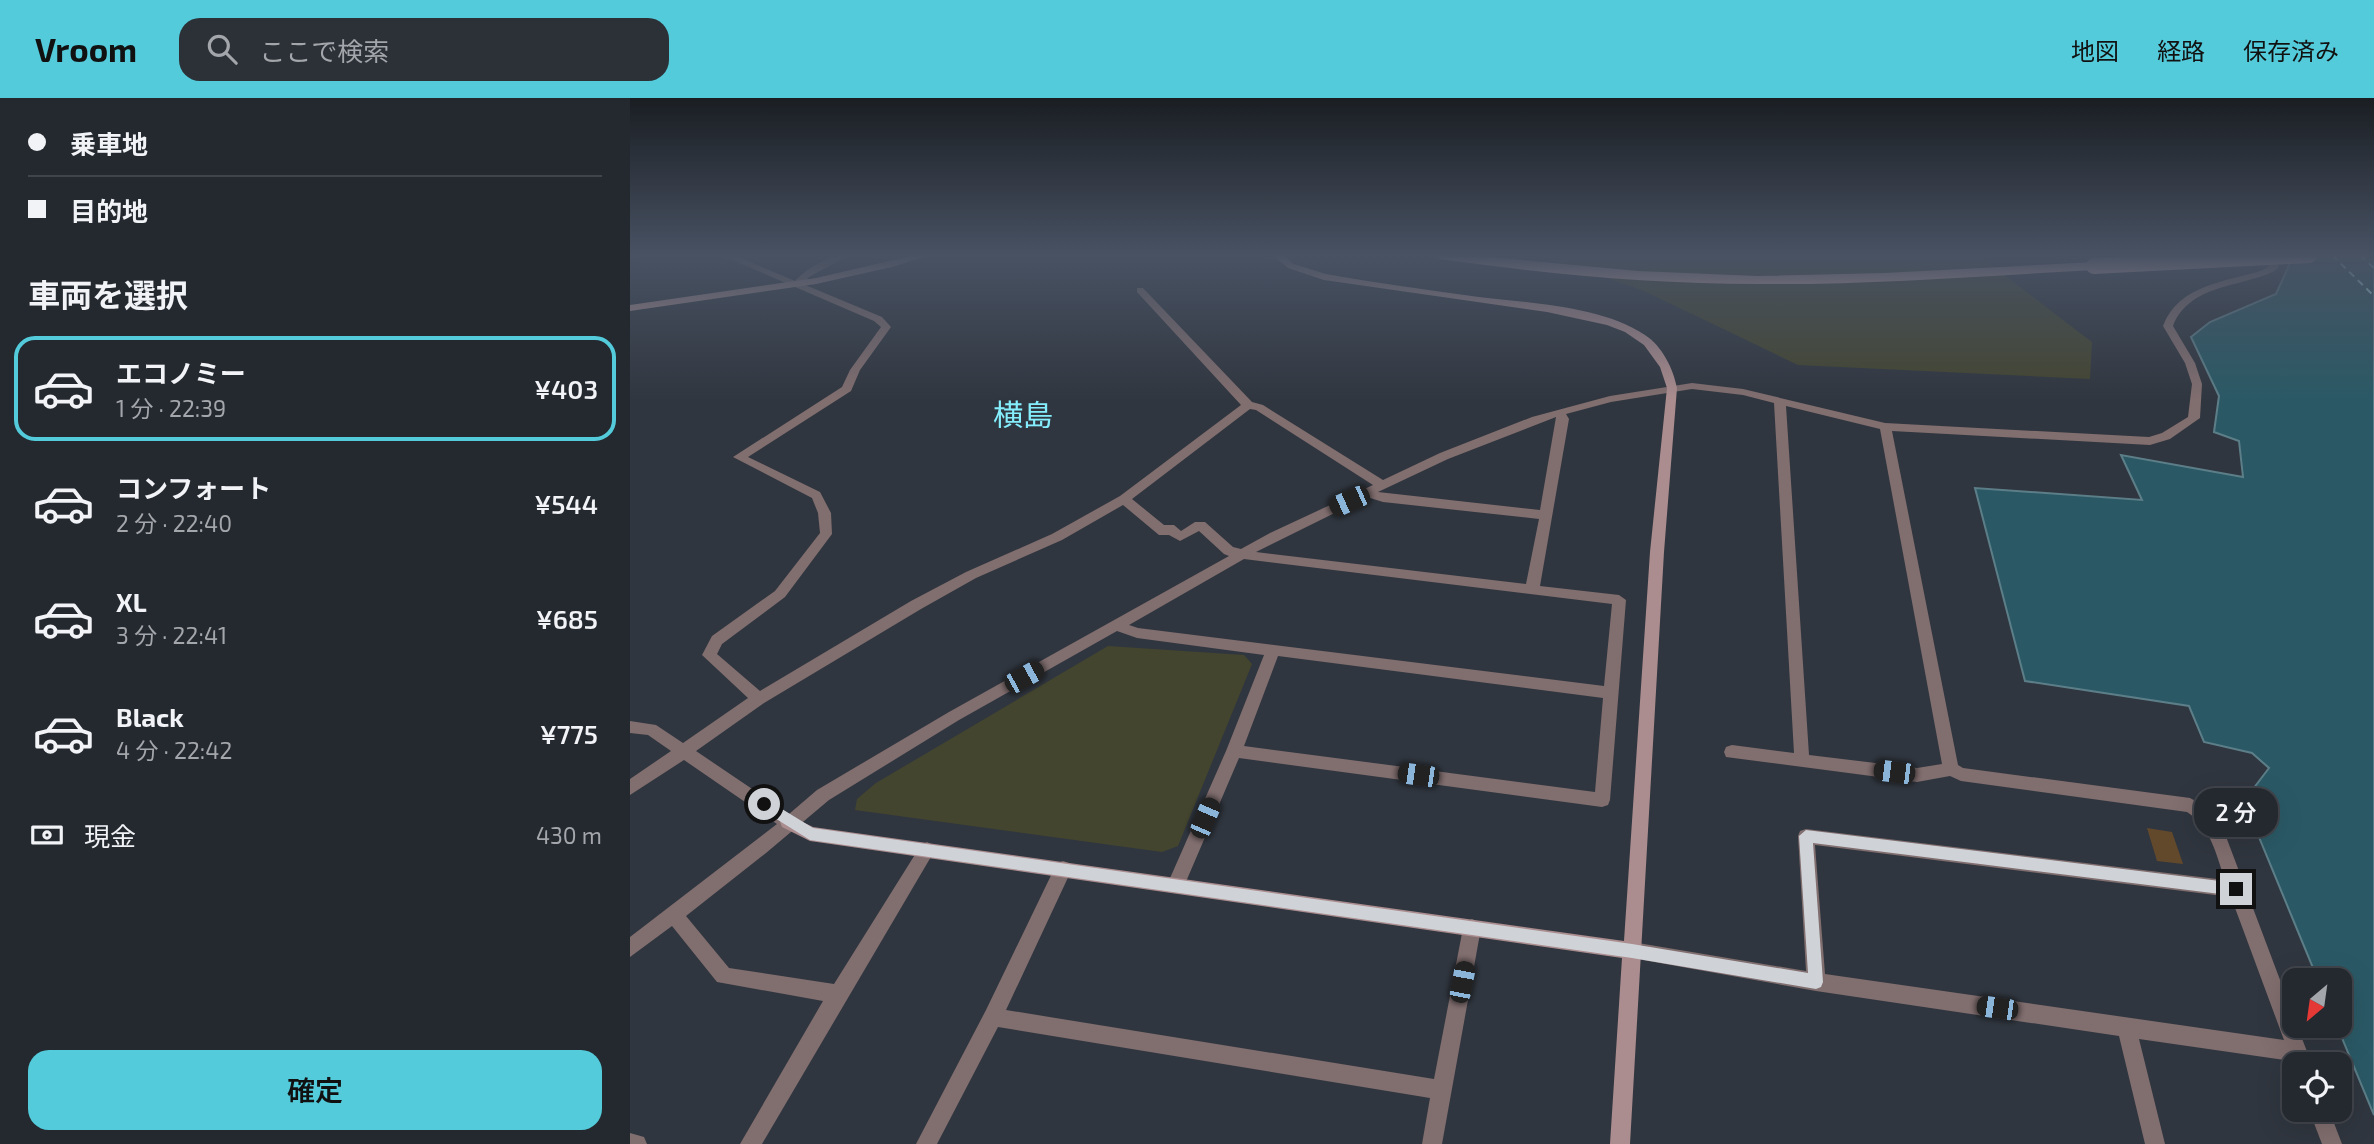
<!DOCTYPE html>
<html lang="ja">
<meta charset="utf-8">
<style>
body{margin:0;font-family:"Exo 2","Noto Sans JP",sans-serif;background:#2c3037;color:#f1f3f6;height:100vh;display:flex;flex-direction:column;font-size:26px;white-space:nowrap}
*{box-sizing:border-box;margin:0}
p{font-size:23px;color:#a3a6aa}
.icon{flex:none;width:38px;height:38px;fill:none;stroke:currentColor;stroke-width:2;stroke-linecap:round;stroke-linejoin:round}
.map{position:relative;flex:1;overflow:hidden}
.panel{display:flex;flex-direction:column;background:#24282f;width:630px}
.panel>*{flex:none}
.banner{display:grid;align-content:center;height:154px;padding:0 28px;background:#24282f}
.needle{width:46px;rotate:209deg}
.fabs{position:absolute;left:1652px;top:870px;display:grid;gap:14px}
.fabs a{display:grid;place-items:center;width:70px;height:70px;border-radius:14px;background:#24282f;box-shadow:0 7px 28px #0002,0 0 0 2px #41444b;font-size:35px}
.end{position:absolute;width:32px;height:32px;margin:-16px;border:9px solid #cfd3d8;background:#111;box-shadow:0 0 0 4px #111}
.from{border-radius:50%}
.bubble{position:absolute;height:49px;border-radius:21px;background:#24282f;box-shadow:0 7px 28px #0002,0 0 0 2px #41444b;font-size:23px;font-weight:600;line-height:49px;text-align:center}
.car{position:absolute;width:21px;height:42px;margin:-21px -10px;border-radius:9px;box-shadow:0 0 5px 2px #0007;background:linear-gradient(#222 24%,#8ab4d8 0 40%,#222 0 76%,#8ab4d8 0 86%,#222 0)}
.banner b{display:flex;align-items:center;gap:24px;height:66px;font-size:26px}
.banner b+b{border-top:2px solid #41444b}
.banner i{width:18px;height:18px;background:#f1f3f6}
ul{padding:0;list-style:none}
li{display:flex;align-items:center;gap:21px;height:105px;margin:0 14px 10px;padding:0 14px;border:4px solid transparent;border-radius:21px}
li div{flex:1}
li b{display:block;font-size:26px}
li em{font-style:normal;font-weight:600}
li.current{border-color:#53cbdb}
li>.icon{width:63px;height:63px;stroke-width:1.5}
h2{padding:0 28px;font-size:32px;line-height:84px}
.pay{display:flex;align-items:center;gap:18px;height:77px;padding:0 28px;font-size:26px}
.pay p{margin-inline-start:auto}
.primary-button{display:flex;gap:14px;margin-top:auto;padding:14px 28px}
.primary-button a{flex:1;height:80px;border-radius:21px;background:#53cbdb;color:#111;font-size:28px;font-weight:600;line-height:80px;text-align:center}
header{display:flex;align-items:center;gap:42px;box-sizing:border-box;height:98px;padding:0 35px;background:#53cbdb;color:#111}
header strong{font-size:33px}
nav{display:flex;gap:38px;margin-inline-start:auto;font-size:24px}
.search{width:490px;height:63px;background:#2c3037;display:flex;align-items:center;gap:18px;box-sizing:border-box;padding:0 24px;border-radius:21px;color:#a3a6aa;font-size:26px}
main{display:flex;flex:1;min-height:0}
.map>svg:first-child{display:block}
.green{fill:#43452f}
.water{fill:#2a5965;stroke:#5c7e88;stroke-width:2}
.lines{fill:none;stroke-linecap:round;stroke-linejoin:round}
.ferry{stroke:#afeeff;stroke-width:2;stroke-dasharray:7 5;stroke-linecap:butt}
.building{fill:#62492c}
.street{fill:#816e6f;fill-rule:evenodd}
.secondary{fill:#ab8d8f;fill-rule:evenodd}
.highway{fill:#e9babd;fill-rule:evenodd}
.highway-bridge{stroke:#e9babd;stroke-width:16}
.route{fill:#cfd3d8}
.labels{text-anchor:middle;stroke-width:5;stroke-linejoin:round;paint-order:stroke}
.quarter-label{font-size:30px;fill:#85eefd;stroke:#30363f}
</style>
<header>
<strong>Vroom</strong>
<div class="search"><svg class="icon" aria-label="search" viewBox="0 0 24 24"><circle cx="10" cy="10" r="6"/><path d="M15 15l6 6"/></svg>ここで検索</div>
<nav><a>地図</a><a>経路</a><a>保存済み</a></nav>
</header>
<main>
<section class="panel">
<div class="banner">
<b><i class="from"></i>乗車地</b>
<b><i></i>目的地</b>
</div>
<h2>車両を選択</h2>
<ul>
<li class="current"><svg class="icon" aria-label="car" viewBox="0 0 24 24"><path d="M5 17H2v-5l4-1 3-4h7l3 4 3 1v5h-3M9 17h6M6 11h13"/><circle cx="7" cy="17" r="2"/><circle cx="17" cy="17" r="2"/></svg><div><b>エコノミー</b><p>1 分 · 22:39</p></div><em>¥403</em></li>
<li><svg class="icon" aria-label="car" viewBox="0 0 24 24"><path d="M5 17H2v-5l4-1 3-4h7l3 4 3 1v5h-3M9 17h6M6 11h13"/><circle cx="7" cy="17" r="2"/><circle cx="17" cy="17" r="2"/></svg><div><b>コンフォート</b><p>2 分 · 22:40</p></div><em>¥544</em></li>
<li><svg class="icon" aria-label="car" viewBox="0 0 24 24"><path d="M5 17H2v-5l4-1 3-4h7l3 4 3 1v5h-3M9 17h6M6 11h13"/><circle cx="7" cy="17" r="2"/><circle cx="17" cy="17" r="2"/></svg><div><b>XL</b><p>3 分 · 22:41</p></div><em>¥685</em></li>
<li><svg class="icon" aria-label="car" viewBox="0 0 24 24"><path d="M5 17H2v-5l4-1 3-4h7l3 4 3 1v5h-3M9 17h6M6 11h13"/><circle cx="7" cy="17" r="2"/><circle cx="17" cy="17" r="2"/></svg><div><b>Black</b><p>4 分 · 22:42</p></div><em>¥775</em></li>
</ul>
<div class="pay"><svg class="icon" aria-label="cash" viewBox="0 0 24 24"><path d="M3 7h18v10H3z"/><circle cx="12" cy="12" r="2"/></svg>現金<p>430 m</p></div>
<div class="primary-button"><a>確定</a></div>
</section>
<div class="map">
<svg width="1744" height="1046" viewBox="0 0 1744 1046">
<rect width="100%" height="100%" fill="#30363f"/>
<!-- green -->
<g class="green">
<path d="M908,157H1348L1462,244L1460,281L1168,267L1012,192Z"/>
<path d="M478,548L614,557L622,566L548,748L532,754L225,712L227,701L246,685Z"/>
</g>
<!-- water -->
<path class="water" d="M1658,157H1744V1017L1707,928H1710V882H1688L1614,703L1639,670L1622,655L1574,644L1559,608L1395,583L1345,390L1512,402L1491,357L1613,379L1609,343L1584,334L1589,298L1561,239L1580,224L1646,196L1661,163Z"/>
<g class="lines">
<!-- ferry -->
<g class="ferry">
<path d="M1702,157L1744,198"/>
<path d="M1730,157L1744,170"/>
</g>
</g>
<!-- building -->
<path class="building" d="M1517,730L1542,734L1553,766L1527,763Z"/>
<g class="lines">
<!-- street -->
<g class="street">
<path d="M0,157H6L0,160Z"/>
<path d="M91,157H104L165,183C178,169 200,157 219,157L179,179L173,186L252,219L261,229L230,272L221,293L118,359L190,394L201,415L202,436L155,499L92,546L87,556L130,593L281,503L336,474L422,436L490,398L611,307L507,194V190H513L622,304L633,307L753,382L810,355L902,319L980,298L1062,285L1113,291L1255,325L1519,339L1532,335L1558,319L1562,286L1555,265L1533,228C1549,186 1596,184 1633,172L1638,169L1640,157H1650L1648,170L1643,174C1609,189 1559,187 1543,228L1565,265L1572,286L1570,320L1540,341L1520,347L1262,333L1328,667L1333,670L1560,700L1580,711L1592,728L1664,919V928H1667L1682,966H1664V971L1661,963L1509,941L1535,1046H1515L1489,938L1186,893L996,859L993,853L996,847L1002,844L1176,873L1168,738L1170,733L1176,731L1595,782C1586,756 1581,729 1557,714L1331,683L1320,678L1287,684L1096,659L1094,654L1096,649L1102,647L1164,655L1144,305L1113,297L1062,291L981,304L936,316L939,321L910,488L989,497L996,502L980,702L978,707L972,709L609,660L552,793L546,795L540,793L537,787L596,653L634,557L507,540L487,533L329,622L199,702L136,755L56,818L99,870L204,886L291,747L297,744L303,747L305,752L132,1046H110L193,903L87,884L42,828L0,859V839L147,726L54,662L0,697V681L41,653L18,637L0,635V623L26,627L53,645L118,600L72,557L82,538L145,493L190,435L188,415L182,400L103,359L212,289L220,272L251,229L244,223ZM1156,308L1250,331L1312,666L1287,670L1179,657ZM620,311L626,312L743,387L640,435L611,451L603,449L575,424H565L551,433L544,427H534L502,401ZM926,319L910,412L748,394L818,361ZM737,399L753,404L909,421L896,486L626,454ZM493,407L529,437H539L550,443L569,433L594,456L599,458L319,614L187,692L159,716L66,653L134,605L291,511L346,480L432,442ZM614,461L982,506L974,588L508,530L499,527ZM648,558L973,600L965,694L614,648ZM1185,747L1601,799L1654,942L1195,876Z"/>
<path d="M433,763L439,765L442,771L376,912L804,981L833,830L836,824L842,821L848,824L851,830L812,1046H792L800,1000L368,929L307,1046H286L356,912L427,765Z"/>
<path d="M1679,1012H1699L1712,1046H1692Z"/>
<path d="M0,1035L14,1039L17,1046H0Z"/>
</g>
<!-- secondary -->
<g class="secondary">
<path d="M285,157H300L262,169L186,186L0,213V207L186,180Z"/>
<path d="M642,157H653L664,166L696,176C747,185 798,192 849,199C899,205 972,208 1015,237C1032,248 1043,270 1047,290L1034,454L1000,1046H980L992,860L180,743L152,729L150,724L152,719L158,717L183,729L994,843L1020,454L1037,290L1030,269L1014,247L995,234L977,227L917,214L694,182L658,170Z"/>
</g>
<!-- highway -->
<path class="highway" d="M803,157H840L1008,173L1128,178L1254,175L1464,164L1471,168L1464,172C1352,178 1240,187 1129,186C1022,186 916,176 810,161Z"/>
<!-- highway-bridge -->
<path class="highway-bridge" d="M1464,168L1679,157"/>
</g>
<!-- sky -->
<linearGradient id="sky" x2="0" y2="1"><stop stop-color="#1a1e23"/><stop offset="0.52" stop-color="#485263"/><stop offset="1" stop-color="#485263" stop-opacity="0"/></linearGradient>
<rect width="1744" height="303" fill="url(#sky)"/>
<!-- route -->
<path class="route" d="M134,700L183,730L1002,846L1178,875L1169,738L1176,732L1606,785L1613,791L1606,798L1183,745L1193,884L1191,889L1186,891L1002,860L180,742L129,710V702Z"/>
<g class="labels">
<!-- quarter labels -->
<g class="quarter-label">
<text x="393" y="328">横島</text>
</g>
</g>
</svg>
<div class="fabs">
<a><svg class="needle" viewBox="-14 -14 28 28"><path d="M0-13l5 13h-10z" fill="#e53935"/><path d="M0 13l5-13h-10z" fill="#a3a6aa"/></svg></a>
<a><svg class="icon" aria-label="locate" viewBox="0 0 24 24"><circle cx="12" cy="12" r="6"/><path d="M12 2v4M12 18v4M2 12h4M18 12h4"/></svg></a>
</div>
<i class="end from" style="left:134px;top:706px"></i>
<i class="end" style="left:1606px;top:791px"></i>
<div class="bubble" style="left:1564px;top:690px;width:84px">2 分</div>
<i class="car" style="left:719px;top:403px;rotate:246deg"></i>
<i class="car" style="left:394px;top:579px;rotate:61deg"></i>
<i class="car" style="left:1264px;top:674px;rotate:277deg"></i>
<i class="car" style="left:788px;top:677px;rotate:278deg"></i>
<i class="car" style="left:575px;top:720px;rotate:23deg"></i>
<i class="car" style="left:832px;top:884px;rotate:11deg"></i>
<i class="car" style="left:1367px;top:910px;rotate:278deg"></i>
</div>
</main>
